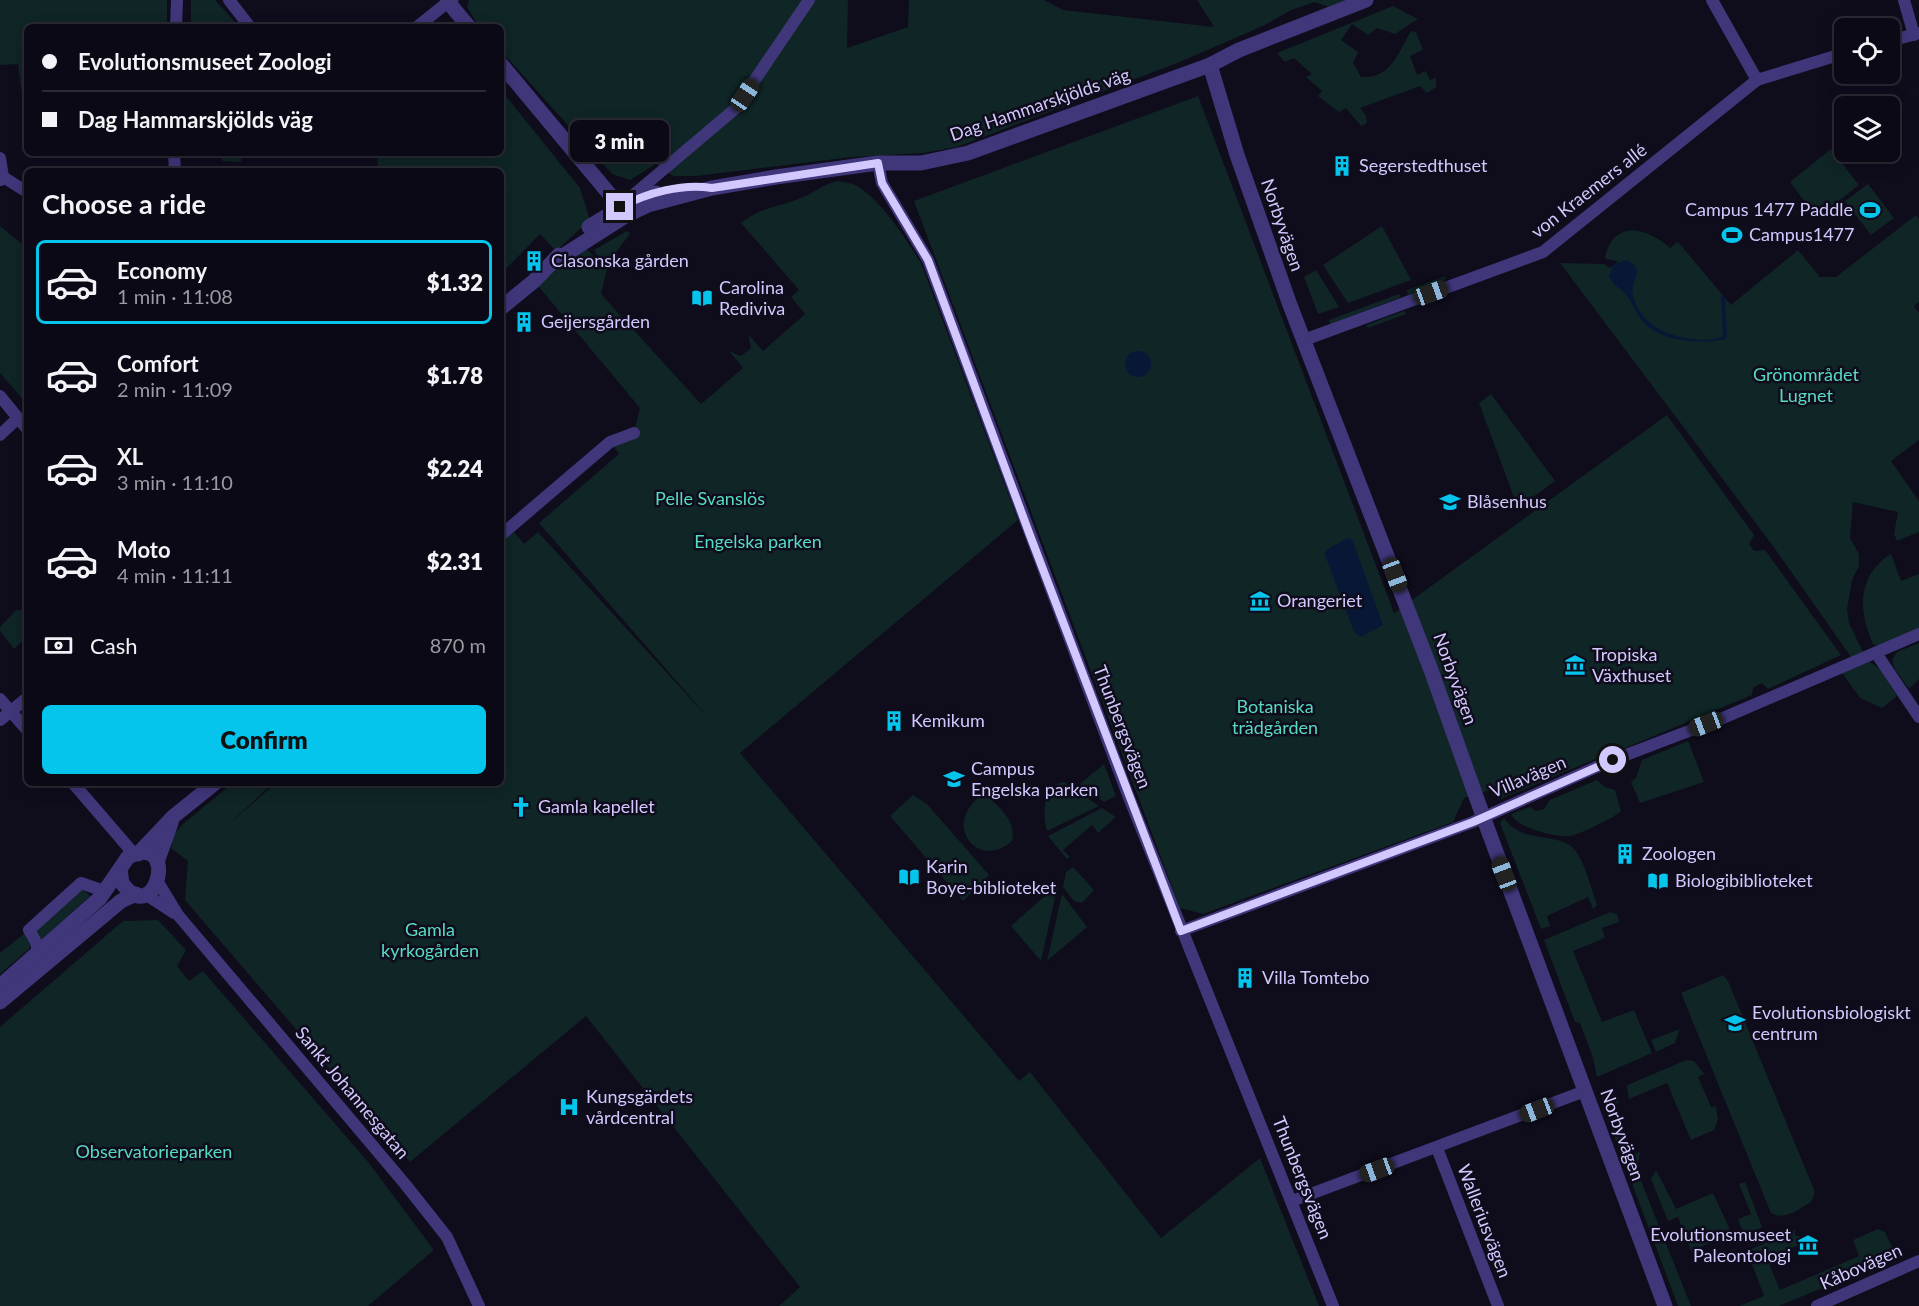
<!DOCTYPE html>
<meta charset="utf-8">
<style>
body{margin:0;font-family:Lato,sans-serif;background:#14121e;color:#f1f3f6;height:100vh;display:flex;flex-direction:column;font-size:22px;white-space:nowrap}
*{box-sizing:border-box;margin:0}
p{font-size:20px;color:#9a9aa0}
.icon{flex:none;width:33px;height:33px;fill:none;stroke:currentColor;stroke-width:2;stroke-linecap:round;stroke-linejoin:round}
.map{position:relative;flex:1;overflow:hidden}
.drawer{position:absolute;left:24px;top:168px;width:480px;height:618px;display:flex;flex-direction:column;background:#0b0915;border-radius:9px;box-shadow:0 3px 15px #0003,0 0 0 2px #2b2a34}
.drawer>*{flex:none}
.guide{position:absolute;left:24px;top:24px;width:480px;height:132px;border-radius:9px;box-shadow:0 3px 15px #0003,0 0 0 2px #2b2a34;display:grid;align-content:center;height:132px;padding:0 18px;background:#0b0915}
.tools{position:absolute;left:1834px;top:18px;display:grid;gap:12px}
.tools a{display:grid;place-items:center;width:66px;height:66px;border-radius:9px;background:#0b0915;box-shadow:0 3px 15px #0003,0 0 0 2px #2b2a34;font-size:30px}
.end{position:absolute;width:27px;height:27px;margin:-14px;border:8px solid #d2c8fe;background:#111;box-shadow:0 0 0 3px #111}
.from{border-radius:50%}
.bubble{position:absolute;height:42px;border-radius:9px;background:#0b0915;box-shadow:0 3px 15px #0003,0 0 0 2px #2b2a34;font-size:20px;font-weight:800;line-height:42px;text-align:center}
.car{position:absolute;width:18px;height:36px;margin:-18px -9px;border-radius:8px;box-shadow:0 0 4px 2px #0007;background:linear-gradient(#222 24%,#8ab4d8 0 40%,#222 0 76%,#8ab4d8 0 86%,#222 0)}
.guide b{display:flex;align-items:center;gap:21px;height:57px;font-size:22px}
.guide b+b{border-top:2px solid #2b2a34}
.guide i{width:15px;height:15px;background:#f1f3f6}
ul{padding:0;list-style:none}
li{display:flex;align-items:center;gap:18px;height:84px;margin:0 12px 9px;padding:0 6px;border:3px solid transparent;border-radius:9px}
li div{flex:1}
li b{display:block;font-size:22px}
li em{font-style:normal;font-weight:800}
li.on{border-color:#05c5ec}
li>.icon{width:54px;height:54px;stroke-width:1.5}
h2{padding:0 18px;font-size:27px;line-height:72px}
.pay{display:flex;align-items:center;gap:15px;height:66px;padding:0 18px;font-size:22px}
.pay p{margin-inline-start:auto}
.primary-button{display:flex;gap:12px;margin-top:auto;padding:12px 18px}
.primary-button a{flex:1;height:69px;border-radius:9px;background:#05c5ec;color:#111;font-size:24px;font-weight:800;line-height:69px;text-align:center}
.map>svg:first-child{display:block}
.green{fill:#0f2526}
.water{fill:#091737}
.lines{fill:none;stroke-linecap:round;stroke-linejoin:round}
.stream{stroke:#091737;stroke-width:4}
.minor{stroke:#3f377a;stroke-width:12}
.tertiary{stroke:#3f377a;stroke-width:15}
.route{stroke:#d2c8fe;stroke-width:8}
.labels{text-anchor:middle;stroke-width:5;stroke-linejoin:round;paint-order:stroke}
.street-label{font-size:18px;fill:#d2c8fe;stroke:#0f0c1c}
.poi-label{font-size:18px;fill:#d2c8fe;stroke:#0f0c1c;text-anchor:start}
.park-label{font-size:18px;fill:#57dbc3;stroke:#0f0c1c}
</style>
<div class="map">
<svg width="1919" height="1306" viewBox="0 0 1919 1306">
<rect width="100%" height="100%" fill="#0f0c1c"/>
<!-- green -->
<g class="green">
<path d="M0,0H167V27H27V135L18,64L0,65Z"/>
<path d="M191,0H215L234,21V25L191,26Z"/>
<path d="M469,0H848L847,48L908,27L909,0H1044L1063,10L1214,27L1197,0H1346L1329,7L1315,2L1291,10L1265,25L1182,61L957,147L923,153L852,157L696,176H673L656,164L630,180L612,174L501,51V27H479L467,7Z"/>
<path d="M1393,6L1418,19L1395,34L1377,28L1368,35L1352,24L1341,40L1358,52L1353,63L1361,77C1391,79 1398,53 1411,31L1416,32L1423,50L1410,56L1417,75L1426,71L1430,80L1436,78V87L1427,93L1420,86L1360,108L1366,116L1367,123L1361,126L1346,108L1339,112L1318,96L1322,91L1306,77L1312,74L1294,58L1285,62L1277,53Z"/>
<path d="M501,90L580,188L590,220L556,251L540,234L501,274V171H385V168H378L377,153H501Z"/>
<path d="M1198,96L1394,613L1667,415L1754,535L1749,544L1754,551L1765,550L1841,655L1768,689L1762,683L1753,688L1752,695L1618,751L1609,749L1605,755L1501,799L1493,796L1490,790L1464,798L1453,822L1203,914L1180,908L914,201Z"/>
<path d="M1831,149L1859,185L1817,218L1790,182Z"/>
<path d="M226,153H241V162L222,161V155Z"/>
<path d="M837,181C844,182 853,183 859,187C883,203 906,239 921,263L1018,520L740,753L1019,1081L1030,1072L1161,1238L1260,1158L1319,1306H779L800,1287L586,1016L410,1162L185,900L188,861L171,848L174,834L184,823L233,783H273L226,827L276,783H501V543L514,532L524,544L538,532L712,722L539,523L619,454L610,442L634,433L640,408L534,281L580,243L607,269L601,294L701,404L743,368L729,351L741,356L751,348L748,334L763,351L805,314L791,297L799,290L741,223C762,207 775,208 798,199C812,194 822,185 837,181Z"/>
<path d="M1868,184L1894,218L1871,235L1845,201Z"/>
<path d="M1916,215L1919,219V302L1914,306L1919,313V440L1891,461L1919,501V532L1897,541L1894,534L1898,512L1853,502L1850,538L1859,554V566L1852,580L1847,609L1849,623L1863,652L1851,657L1773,546L1560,263L1604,264L1610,268L1618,261L1605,259C1612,219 1647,227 1670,248L1678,242L1731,305L1798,250L1820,277H1836Z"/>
<path d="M0,226L27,248V404L0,373Z"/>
<path d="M1382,226L1411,280L1348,303L1323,265Z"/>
<path d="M627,231L630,234L609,261L600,260L594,250Z"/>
<path d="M1316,270L1339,307L1318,314L1304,277Z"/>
<path d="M1445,276V281L1408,295L1407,290Z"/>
<path d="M1399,294L1401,297L1330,324L1329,320Z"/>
<path d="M1404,311L1406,314L1368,328L1366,325Z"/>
<path d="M1491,394L1555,481L1518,508L1479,403Z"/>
<path d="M1891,554L1901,581L1919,574V629L1880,646L1873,644C1858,610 1857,575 1891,554Z"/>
<path d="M16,610H23L27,614V637L14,649L0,631V627Z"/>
<path d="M1919,643V679L1909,689L1895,669L1892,660L1897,652Z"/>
<path d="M1870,662L1880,669L1897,696L1882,708L1860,698L1842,673Z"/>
<path d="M1688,741L1704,782L1640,803L1631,782L1636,778L1642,760Z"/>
<path d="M1104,764L1116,796L1104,802L1080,784Z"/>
<path d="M1597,780L1605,787L1615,790L1621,811C1616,817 1580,834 1571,836C1557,838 1516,828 1511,814L1530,807L1536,811L1544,809L1550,800Z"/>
<path d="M1064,782L1099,806L1047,831C1042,815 1043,785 1064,782Z"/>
<path d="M985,793C998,807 1017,820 1012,841C979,872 938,823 985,793Z"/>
<path d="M913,795L927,804L989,875L963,901L890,816Z"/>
<path d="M1102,808L1116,817L1098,833L1092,825L1063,850L1070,857L1067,859L1048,836Z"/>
<path d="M1504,818C1523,846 1560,830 1576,851C1586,866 1591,888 1597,905L1593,909L1588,897L1547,916L1550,926L1541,929L1500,823Z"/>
<path d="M1073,867L1094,890L1082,903L1074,901L1063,887L1066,872Z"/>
<path d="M1055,887L1057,889L1041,961L1011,926Z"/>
<path d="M83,889L90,896L42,939L35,932Z"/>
<path d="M1062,894L1087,927L1047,961Z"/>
<path d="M1610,912L1617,914L1619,922L1602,928L1605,938L1573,951L1602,1022L1634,1010L1652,1053L1597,1077L1593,1058L1580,1023L1575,1022L1544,940Z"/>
<path d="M158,920L186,950L177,966L189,981L203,971L369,1163L434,1250L368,1306H0V1027L123,921Z"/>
<path d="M25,933L31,942L29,949L0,974V953Z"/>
<path d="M1723,975L1728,981L1815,1192L1812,1201C1800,1209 1785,1221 1771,1213L1681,993Z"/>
<path d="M1680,1029L1675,1043L1656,1052L1651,1040Z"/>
<path d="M1686,1060L1694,1061L1704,1074L1698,1077L1711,1107L1716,1106L1718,1120L1714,1130L1691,1140L1667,1083L1629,1099L1627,1086L1630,1084Z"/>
<path d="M1608,1093L1615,1095L1619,1102L1609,1107L1629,1156L1640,1152L1637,1171L1691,1306H1678L1604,1109L1602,1097Z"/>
<path d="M1656,1170L1676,1209L1713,1193L1732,1234L1691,1251L1678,1217L1668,1221L1651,1179Z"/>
<path d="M1745,1182L1762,1227L1745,1237L1738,1219L1751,1214L1739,1184Z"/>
<path d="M1878,1229L1885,1232L1897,1257L1779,1306H1739L1764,1296L1747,1251L1795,1230V1236H1799L1803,1243L1767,1259L1780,1290L1859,1256L1853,1240Z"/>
</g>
<!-- water -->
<g class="water">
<path d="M1627,260C1647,271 1630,279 1633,295C1640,333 1694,347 1725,336L1726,339C1701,344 1666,343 1645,324C1637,316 1634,305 1627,296C1621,288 1612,285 1609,276L1614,264Z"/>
<circle cx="1138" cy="364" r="13"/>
<path d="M1348,538L1352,539L1383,625L1361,637L1354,632L1325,555L1326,550Z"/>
</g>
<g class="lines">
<!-- stream -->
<path class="stream" d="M1723,297L1725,336"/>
<!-- minor -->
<g class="minor">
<path d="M229,0L250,27"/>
<path d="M1712,0L1757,80"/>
<path d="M1904,0L1914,35"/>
<path d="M176,27L177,0"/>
<path d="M417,27L448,2L446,0"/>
<path d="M1890,41L1919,33"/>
<path d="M174,153L175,171"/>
<path d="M0,158L3,177L1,180"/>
<path d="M878,163L882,183L928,260L1128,795L1333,1306"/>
<path d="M0,175L27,192"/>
<path d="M625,202L735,109L809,0"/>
<path d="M1304,340L1543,252L1757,80L1845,53"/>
<path d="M0,396L27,429"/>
<path d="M0,435L18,418"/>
<path d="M501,535L610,442L634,433"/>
<path d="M1876,653L1919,717"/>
<path d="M0,699L27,730"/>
<path d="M0,720L27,698"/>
<path d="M73,783L134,854"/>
<path d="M158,882L178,915L405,1184L447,1237L479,1306"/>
<path d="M145,894L174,913"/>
<path d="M1181,931L1473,822L1610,761L1723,718L1919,634"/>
<path d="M38,952L36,942L29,930L81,883L104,891"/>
<path d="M1437,1148L1498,1306"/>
<path d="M1292,1201L1585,1091"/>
<path d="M1817,1306L1919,1261"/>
</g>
<!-- tertiary -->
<g class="tertiary">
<path d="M451,0L448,2L469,27"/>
<path d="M501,64L626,214"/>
<path d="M1210,65L1237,155L1290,305L1431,670L1488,830L1665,1306"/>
<path d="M589,227L633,200L656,193"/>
<path d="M553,262L627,215L648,205L712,188L776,177L878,163H921L968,153L1210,65L1239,50L1366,0"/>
<path d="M501,308L534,281L559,255"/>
<path d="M138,854L174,816L215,783"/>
<path d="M157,862L171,823"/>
<path d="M0,986L100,898L128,857C181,830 156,931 122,883L120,869"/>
<path d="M0,1002L121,901L136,894"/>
</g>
</g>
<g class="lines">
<!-- route -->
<path class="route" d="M620,207C647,193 682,183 712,188L878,163L882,183L928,260L1031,538L1181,931L1473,822L1613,760"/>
</g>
<!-- icons -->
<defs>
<g id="building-bare" transform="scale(1.62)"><path d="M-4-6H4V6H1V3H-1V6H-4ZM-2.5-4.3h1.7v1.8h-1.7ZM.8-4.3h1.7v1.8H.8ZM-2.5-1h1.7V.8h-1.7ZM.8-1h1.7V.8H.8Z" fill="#05c5ec" stroke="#0f0c1c" stroke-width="2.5" paint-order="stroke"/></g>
<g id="stadium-bare" transform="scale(1.62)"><path d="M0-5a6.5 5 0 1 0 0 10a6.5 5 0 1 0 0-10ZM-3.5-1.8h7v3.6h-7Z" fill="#05c5ec" stroke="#0f0c1c" stroke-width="2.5" paint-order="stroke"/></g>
<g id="library-bare" transform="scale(1.62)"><path d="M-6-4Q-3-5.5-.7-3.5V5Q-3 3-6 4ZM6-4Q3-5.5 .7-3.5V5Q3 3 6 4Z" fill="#05c5ec" stroke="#0f0c1c" stroke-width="2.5" paint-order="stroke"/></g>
<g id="university-bare" transform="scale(1.62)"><path d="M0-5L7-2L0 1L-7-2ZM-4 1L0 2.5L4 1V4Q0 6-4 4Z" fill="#05c5ec" stroke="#0f0c1c" stroke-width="2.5" paint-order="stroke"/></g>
<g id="museum-bare" transform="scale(1.62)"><path d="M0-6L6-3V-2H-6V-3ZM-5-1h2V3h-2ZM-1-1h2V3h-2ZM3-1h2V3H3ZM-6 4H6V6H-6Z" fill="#05c5ec" stroke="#0f0c1c" stroke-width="2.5" paint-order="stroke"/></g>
<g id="church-bare" transform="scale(1.62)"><path d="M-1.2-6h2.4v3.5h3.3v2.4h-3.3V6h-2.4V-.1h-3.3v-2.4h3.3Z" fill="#05c5ec" stroke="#0f0c1c" stroke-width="2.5" paint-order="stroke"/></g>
<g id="hospital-bare" transform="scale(1.62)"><path d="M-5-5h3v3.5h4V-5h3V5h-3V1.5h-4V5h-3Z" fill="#05c5ec" stroke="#0f0c1c" stroke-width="2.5" paint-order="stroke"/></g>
</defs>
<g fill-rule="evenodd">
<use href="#building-bare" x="1342" y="166"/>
<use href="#stadium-bare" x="1870" y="210"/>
<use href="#stadium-bare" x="1732" y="235"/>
<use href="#building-bare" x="534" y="261"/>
<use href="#library-bare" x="702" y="298"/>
<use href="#building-bare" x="524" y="322"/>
<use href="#university-bare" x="1450" y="502"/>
<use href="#museum-bare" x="1260" y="601"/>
<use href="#museum-bare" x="1575" y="665"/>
<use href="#building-bare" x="894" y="721"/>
<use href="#university-bare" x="954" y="779"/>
<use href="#church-bare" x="521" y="807"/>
<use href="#building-bare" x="1625" y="854"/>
<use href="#library-bare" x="909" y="877"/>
<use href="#library-bare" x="1658" y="881"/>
<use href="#building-bare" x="1245" y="978"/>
<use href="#university-bare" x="1735" y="1023"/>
<use href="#hospital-bare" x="569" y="1107"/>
<use href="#museum-bare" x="1808" y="1245"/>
</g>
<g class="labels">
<!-- street labels -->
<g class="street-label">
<text transform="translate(1040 105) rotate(-19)" y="6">Dag Hammarskjölds väg</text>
<text transform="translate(1589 191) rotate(-38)" y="6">von Kraemers allé</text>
<text transform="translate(1282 225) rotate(71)" y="6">Norbyvägen</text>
<text transform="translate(1455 679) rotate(70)" y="6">Norbyvägen</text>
<text transform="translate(1122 727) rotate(69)" y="6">Thunbergsvägen</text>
<text transform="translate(1528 777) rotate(-23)" y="6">Villavägen</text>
<text transform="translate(352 1093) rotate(50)" y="6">Sankt Johannesgatan</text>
<text transform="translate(1622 1135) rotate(70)" y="6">Norbyvägen</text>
<text transform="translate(1302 1178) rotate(68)" y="6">Thunbergsvägen</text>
<text transform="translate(1484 1221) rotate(69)" y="6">Walleriusvägen</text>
<text transform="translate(1861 1267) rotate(-24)" y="6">Kåbovägen</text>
</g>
<!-- poi labels -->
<g class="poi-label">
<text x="1359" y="172">Segerstedthuset</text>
<text x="1853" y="216" text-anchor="end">Campus 1477 Paddle</text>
<text x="1749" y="241">Campus1477</text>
<text x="551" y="267">Clasonska gården</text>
<text x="719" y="294">Carolina<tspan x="719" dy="21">Rediviva</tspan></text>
<text x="541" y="328">Geijersgården</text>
<text x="1467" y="508">Blåsenhus</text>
<text x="1277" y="607">Orangeriet</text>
<text x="1592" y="661">Tropiska<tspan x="1592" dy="21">Växthuset</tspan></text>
<text x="911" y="727">Kemikum</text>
<text x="971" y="775">Campus<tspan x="971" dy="21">Engelska parken</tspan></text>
<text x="538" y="813">Gamla kapellet</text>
<text x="1642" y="860">Zoologen</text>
<text x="926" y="873">Karin<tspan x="926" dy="21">Boye-biblioteket</tspan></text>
<text x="1675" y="887">Biologibiblioteket</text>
<text x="1262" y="984">Villa Tomtebo</text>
<text x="1752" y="1019">Evolutionsbiologiskt<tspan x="1752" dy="21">centrum</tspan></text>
<text x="586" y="1103">Kungsgärdets<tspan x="586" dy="21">vårdcentral</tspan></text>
<text x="1791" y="1241" text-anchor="end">Evolutionsmuseet<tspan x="1791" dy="21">Paleontologi</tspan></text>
</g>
<!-- park labels -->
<g class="park-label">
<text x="1806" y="381">Grönområdet<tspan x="1806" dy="21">Lugnet</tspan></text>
<text x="710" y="505">Pelle Svanslös</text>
<text x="758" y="548">Engelska parken</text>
<text x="1275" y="713">Botaniska<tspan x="1275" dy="21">trädgården</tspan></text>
<text x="430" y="936">Gamla<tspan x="430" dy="21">kyrkogården</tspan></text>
<text x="154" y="1158">Observatorieparken</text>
</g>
</g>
</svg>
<div class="tools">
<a><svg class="icon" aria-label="locate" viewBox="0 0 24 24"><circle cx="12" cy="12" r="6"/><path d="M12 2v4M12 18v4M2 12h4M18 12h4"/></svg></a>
<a><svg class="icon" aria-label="layers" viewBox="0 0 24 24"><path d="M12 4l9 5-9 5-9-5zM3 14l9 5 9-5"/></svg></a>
</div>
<i class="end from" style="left:1613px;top:760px"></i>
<i class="end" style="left:620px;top:207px"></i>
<div class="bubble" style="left:570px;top:120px;width:99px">3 min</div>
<i class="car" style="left:745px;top:95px;rotate:34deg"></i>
<i class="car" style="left:1431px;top:293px;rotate:70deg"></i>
<i class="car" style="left:1395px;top:575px;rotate:159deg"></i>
<i class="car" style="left:1706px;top:724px;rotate:249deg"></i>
<i class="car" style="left:1504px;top:874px;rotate:339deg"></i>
<i class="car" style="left:1537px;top:1110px;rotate:249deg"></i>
<i class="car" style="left:1377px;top:1170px;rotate:250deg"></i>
<div class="guide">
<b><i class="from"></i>Evolutionsmuseet Zoologi</b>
<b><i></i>Dag Hammarskjölds väg</b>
</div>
<section class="drawer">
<h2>Choose a ride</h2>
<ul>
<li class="on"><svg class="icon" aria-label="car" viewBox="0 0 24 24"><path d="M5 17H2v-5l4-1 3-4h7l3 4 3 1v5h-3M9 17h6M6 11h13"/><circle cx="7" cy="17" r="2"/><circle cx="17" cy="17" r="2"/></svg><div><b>Economy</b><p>1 min · 11:08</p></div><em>$1.32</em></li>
<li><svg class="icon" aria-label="car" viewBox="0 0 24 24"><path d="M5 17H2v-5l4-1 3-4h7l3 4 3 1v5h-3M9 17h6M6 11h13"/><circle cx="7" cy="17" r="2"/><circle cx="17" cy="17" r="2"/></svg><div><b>Comfort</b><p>2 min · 11:09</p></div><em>$1.78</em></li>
<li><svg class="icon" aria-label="car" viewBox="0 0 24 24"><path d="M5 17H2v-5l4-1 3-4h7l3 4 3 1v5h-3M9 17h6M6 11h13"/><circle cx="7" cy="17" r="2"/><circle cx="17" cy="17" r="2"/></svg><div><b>XL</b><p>3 min · 11:10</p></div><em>$2.24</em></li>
<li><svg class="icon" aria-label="car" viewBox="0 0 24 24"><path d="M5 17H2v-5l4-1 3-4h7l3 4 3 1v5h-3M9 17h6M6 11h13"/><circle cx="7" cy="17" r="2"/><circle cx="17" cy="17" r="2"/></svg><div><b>Moto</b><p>4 min · 11:11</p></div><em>$2.31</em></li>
</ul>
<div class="pay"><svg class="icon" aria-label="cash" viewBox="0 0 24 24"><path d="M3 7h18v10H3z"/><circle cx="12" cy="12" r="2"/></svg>Cash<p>870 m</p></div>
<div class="primary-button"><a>Confirm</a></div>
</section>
</div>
